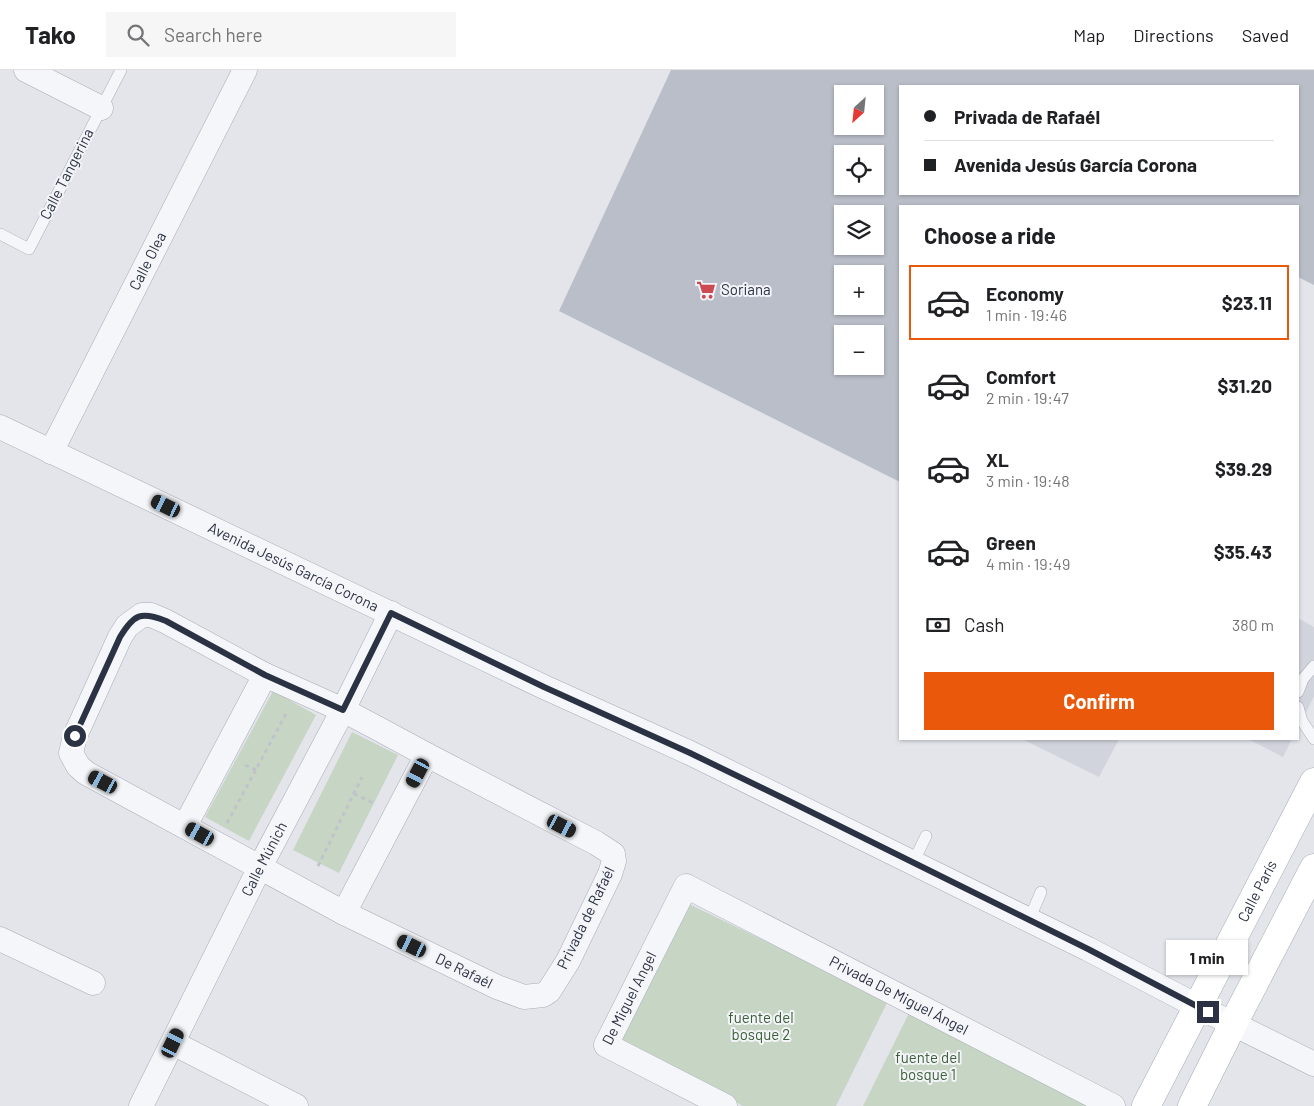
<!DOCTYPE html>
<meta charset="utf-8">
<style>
body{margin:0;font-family:Barlow,sans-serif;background:#f6f6f6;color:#202124;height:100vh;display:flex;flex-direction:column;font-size:19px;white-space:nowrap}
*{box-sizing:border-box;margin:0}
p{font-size:16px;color:#757577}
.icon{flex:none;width:28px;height:28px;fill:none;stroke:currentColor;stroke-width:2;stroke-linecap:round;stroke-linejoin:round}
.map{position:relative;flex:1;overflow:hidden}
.side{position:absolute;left:899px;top:135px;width:400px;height:535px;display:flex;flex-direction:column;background:#fff;border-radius:0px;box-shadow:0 1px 4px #0004}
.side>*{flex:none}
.guide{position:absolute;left:899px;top:15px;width:400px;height:110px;border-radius:0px;box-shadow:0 1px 4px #0004;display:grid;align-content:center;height:110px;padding:0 25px;background:#fff}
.needle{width:32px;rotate:207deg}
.tools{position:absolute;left:834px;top:15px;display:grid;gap:10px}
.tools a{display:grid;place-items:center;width:50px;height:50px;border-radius:0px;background:#fff;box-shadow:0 1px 4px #0004;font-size:25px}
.end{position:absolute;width:22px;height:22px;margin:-11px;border:6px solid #2b3243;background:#fff;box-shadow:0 0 0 2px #fff}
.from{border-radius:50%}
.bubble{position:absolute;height:35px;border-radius:0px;background:#fff;box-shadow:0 1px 4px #0004;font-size:16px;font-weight:700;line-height:35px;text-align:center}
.car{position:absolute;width:15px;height:30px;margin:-15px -8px;border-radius:6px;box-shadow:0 0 4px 1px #0007;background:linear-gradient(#222 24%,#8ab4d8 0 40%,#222 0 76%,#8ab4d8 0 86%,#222 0)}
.guide b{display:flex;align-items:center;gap:18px;height:48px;font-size:19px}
.guide b+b{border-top:1px solid #e0e0e0}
.guide i{width:12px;height:12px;background:#202124}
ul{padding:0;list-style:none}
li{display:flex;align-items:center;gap:15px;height:75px;margin:0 10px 8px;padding:0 15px;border:2px solid transparent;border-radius:0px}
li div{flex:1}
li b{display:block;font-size:19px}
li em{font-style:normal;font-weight:700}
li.current{border-color:#ea580c}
li>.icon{width:45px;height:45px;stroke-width:1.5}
h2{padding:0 25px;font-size:22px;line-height:60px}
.pay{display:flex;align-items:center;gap:12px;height:55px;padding:0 25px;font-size:19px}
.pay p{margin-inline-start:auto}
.button{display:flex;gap:10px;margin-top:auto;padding:10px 25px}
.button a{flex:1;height:58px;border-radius:0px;background:#ea580c;color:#fff;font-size:20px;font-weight:700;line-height:58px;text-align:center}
header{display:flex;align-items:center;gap:30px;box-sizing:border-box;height:70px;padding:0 25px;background:#fff;border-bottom:1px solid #e0e0e0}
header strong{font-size:24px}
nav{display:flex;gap:28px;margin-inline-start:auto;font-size:18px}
.search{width:350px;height:45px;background:#f6f6f6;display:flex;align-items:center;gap:12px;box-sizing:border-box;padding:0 18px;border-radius:0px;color:#757577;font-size:19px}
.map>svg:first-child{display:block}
.built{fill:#d1d4dd}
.green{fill:#c7d5c4}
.building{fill:#babec8;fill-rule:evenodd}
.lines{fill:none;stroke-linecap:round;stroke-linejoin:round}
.lane-casing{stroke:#a8acb5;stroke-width:12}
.street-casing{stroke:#a8acb5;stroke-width:25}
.secondary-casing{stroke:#a8acb5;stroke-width:29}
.path{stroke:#c0c3ca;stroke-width:3;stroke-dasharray:4 4;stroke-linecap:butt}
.lane{stroke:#f5f6f9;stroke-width:11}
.street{stroke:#f5f6f9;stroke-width:24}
.secondary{stroke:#fff;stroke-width:28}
.route{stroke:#2b3243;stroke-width:6}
.labels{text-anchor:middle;stroke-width:4;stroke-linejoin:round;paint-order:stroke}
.street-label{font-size:15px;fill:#2b3243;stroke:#f2f4f8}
.poi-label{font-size:15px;fill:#2b3243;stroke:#f2f4f8;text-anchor:start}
.park-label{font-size:15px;fill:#3c5e38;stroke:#f2f4f8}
</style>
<header>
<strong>Tako</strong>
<div class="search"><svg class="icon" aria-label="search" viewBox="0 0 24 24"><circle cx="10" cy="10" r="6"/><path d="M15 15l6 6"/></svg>Search here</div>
<nav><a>Map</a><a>Directions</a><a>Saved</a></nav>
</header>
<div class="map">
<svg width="1314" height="1036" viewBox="0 0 1314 1036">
<rect width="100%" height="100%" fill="#e3e5eb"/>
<!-- built -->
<g class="built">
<path d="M1298,548L1314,557V626L1298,659Z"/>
<path d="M1022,669H1119L1099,707Z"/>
<path d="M1248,669H1292L1283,687Z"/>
</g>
<!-- green -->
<g class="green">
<path d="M273,621L316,645L249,771L205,747Z"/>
<path d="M352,662L398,685L339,803L293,780Z"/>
<path d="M689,834L888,931L836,1036H743L621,971Z"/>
<path d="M909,943L1095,1036H863Z"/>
</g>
<!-- building -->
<path class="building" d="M671,0H1314V215L1298,207V136H900V412L559,241ZM900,16H1298V124H900ZM842,24H875V56H842ZM842,84H875V116H842ZM842,144H875V176H842ZM842,204H875V236H842ZM842,264H875V296H842Z"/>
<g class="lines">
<!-- lane casing -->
<g class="lane-casing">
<g id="lane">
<path d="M0,164L29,179L121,0"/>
<path d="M1298,622L1303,609L1314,596"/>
<path d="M1298,637L1302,651L1314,669"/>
<path d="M913,793L926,766"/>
<path d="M1029,850L1041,822"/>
</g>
</g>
<!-- street casing -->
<g class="street-casing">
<g id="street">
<path d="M26,0L101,38"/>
<path id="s1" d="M0,357L544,617L690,683L1088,879L1197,936L1314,994"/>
<path id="s2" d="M51,382L245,0"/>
<path d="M142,545H151L165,551L265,605L343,640L377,658L427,685L596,773L613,784L614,791L610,804L568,891L549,921L543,925L524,927L497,917L344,843L86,703L78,696L71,683L75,666L120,567L127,556Z"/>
<path d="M185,756L265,605"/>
<path d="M344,843L427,685"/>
<path d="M0,869L93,913"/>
<path d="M173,973L296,1036"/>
<path id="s3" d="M141,1036L260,797L343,640L391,543"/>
<path id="s4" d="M725,1036L606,975L686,816L1113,1036"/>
</g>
</g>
<!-- secondary casing -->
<g class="secondary-casing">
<g id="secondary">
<path id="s5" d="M1146,1036L1314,712"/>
<path d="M1192,1036L1233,954L1314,798"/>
</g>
</g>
<!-- path -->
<g class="path">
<path d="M245,695L256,700"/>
<path d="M354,724L376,734"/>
<path d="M227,753L287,642"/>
<path d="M318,796L362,707"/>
</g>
<!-- lane -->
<use href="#lane" class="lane"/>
<!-- street -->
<use href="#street" class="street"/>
<!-- secondary -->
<use href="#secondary" class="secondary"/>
</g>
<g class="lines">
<!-- route -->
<path class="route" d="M75,666L120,567C134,544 141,541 166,551L265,605L343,640L391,543L544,617L690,683L789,731L1088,879L1208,942"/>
</g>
<!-- icons -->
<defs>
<g id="supermarket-bare" transform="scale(1.5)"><path d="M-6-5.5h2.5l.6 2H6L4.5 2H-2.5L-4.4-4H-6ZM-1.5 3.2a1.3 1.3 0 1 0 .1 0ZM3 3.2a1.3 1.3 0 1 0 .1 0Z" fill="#cd4a53" stroke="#f2f4f8" stroke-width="2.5" paint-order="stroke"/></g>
</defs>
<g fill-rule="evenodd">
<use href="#supermarket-bare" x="706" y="220"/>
</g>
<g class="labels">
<!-- street labels -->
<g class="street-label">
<text transform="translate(67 104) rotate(-63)" y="5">Calle Tangerina</text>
<text dy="5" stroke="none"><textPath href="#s2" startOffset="214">Calle Olea</textPath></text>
<text dy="5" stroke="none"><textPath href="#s1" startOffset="325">Avenida Jesús García Corona</textPath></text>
<text dy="5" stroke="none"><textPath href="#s3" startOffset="276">Calle Múnich</textPath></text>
<text dy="5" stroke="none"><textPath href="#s5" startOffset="242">Calle París</textPath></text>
<text transform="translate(586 848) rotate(-64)" y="5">Privada de Rafaél</text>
<text transform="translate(464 901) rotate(26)" y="5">De Rafaél</text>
<text dy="5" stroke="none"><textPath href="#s4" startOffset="551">Privada De Miguel Ángel</textPath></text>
<text dy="5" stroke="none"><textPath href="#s4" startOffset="186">De Miguel Angel</textPath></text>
</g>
<!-- poi labels -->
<g class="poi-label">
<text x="721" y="225">Soriana</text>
</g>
<!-- park labels -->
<g class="park-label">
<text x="761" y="953">fuente del<tspan x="761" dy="17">bosque 2</tspan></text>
<text x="928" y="993">fuente del<tspan x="928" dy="17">bosque 1</tspan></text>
</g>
</g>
</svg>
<div class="tools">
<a><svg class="needle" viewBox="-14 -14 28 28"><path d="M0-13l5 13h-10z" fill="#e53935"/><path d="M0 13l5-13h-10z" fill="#757577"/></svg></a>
<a><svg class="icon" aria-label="locate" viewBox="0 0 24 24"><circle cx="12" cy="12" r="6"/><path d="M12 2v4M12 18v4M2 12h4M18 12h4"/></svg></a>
<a><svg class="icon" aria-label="layers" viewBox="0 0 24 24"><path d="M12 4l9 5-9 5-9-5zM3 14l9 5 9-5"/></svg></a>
<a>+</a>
<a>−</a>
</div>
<i class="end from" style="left:75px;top:666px"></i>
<i class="end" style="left:1208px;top:942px"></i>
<div class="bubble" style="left:1166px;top:870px;width:82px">1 min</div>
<i class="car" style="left:166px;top:436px;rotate:296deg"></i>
<i class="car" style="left:418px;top:703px;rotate:208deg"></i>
<i class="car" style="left:103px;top:712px;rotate:298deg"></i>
<i class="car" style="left:562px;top:756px;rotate:117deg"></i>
<i class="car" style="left:200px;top:764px;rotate:299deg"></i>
<i class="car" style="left:412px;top:876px;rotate:296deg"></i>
<i class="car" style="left:173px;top:973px;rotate:26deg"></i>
<div class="guide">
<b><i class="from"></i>Privada de Rafaél</b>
<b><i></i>Avenida Jesús García Corona</b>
</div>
<section class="side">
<h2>Choose a ride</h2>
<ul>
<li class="current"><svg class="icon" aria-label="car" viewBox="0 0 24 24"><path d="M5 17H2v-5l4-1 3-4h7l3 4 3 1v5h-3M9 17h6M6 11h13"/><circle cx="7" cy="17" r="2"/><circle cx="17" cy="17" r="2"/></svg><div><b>Economy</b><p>1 min · 19:46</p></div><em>$23.11</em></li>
<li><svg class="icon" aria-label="car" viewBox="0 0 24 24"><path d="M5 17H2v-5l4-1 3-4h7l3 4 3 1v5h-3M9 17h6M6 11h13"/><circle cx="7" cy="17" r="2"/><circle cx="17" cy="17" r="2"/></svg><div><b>Comfort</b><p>2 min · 19:47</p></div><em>$31.20</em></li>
<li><svg class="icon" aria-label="car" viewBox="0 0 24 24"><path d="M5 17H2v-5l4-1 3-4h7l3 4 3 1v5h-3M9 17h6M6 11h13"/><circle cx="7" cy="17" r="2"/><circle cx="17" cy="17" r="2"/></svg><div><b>XL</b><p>3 min · 19:48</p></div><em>$39.29</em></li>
<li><svg class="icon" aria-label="car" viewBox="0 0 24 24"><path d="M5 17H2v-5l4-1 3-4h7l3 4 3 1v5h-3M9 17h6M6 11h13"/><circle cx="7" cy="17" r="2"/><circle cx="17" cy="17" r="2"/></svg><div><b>Green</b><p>4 min · 19:49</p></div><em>$35.43</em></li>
</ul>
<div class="pay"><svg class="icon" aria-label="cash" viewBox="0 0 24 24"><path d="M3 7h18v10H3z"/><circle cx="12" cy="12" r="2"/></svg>Cash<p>380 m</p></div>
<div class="button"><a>Confirm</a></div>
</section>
</div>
